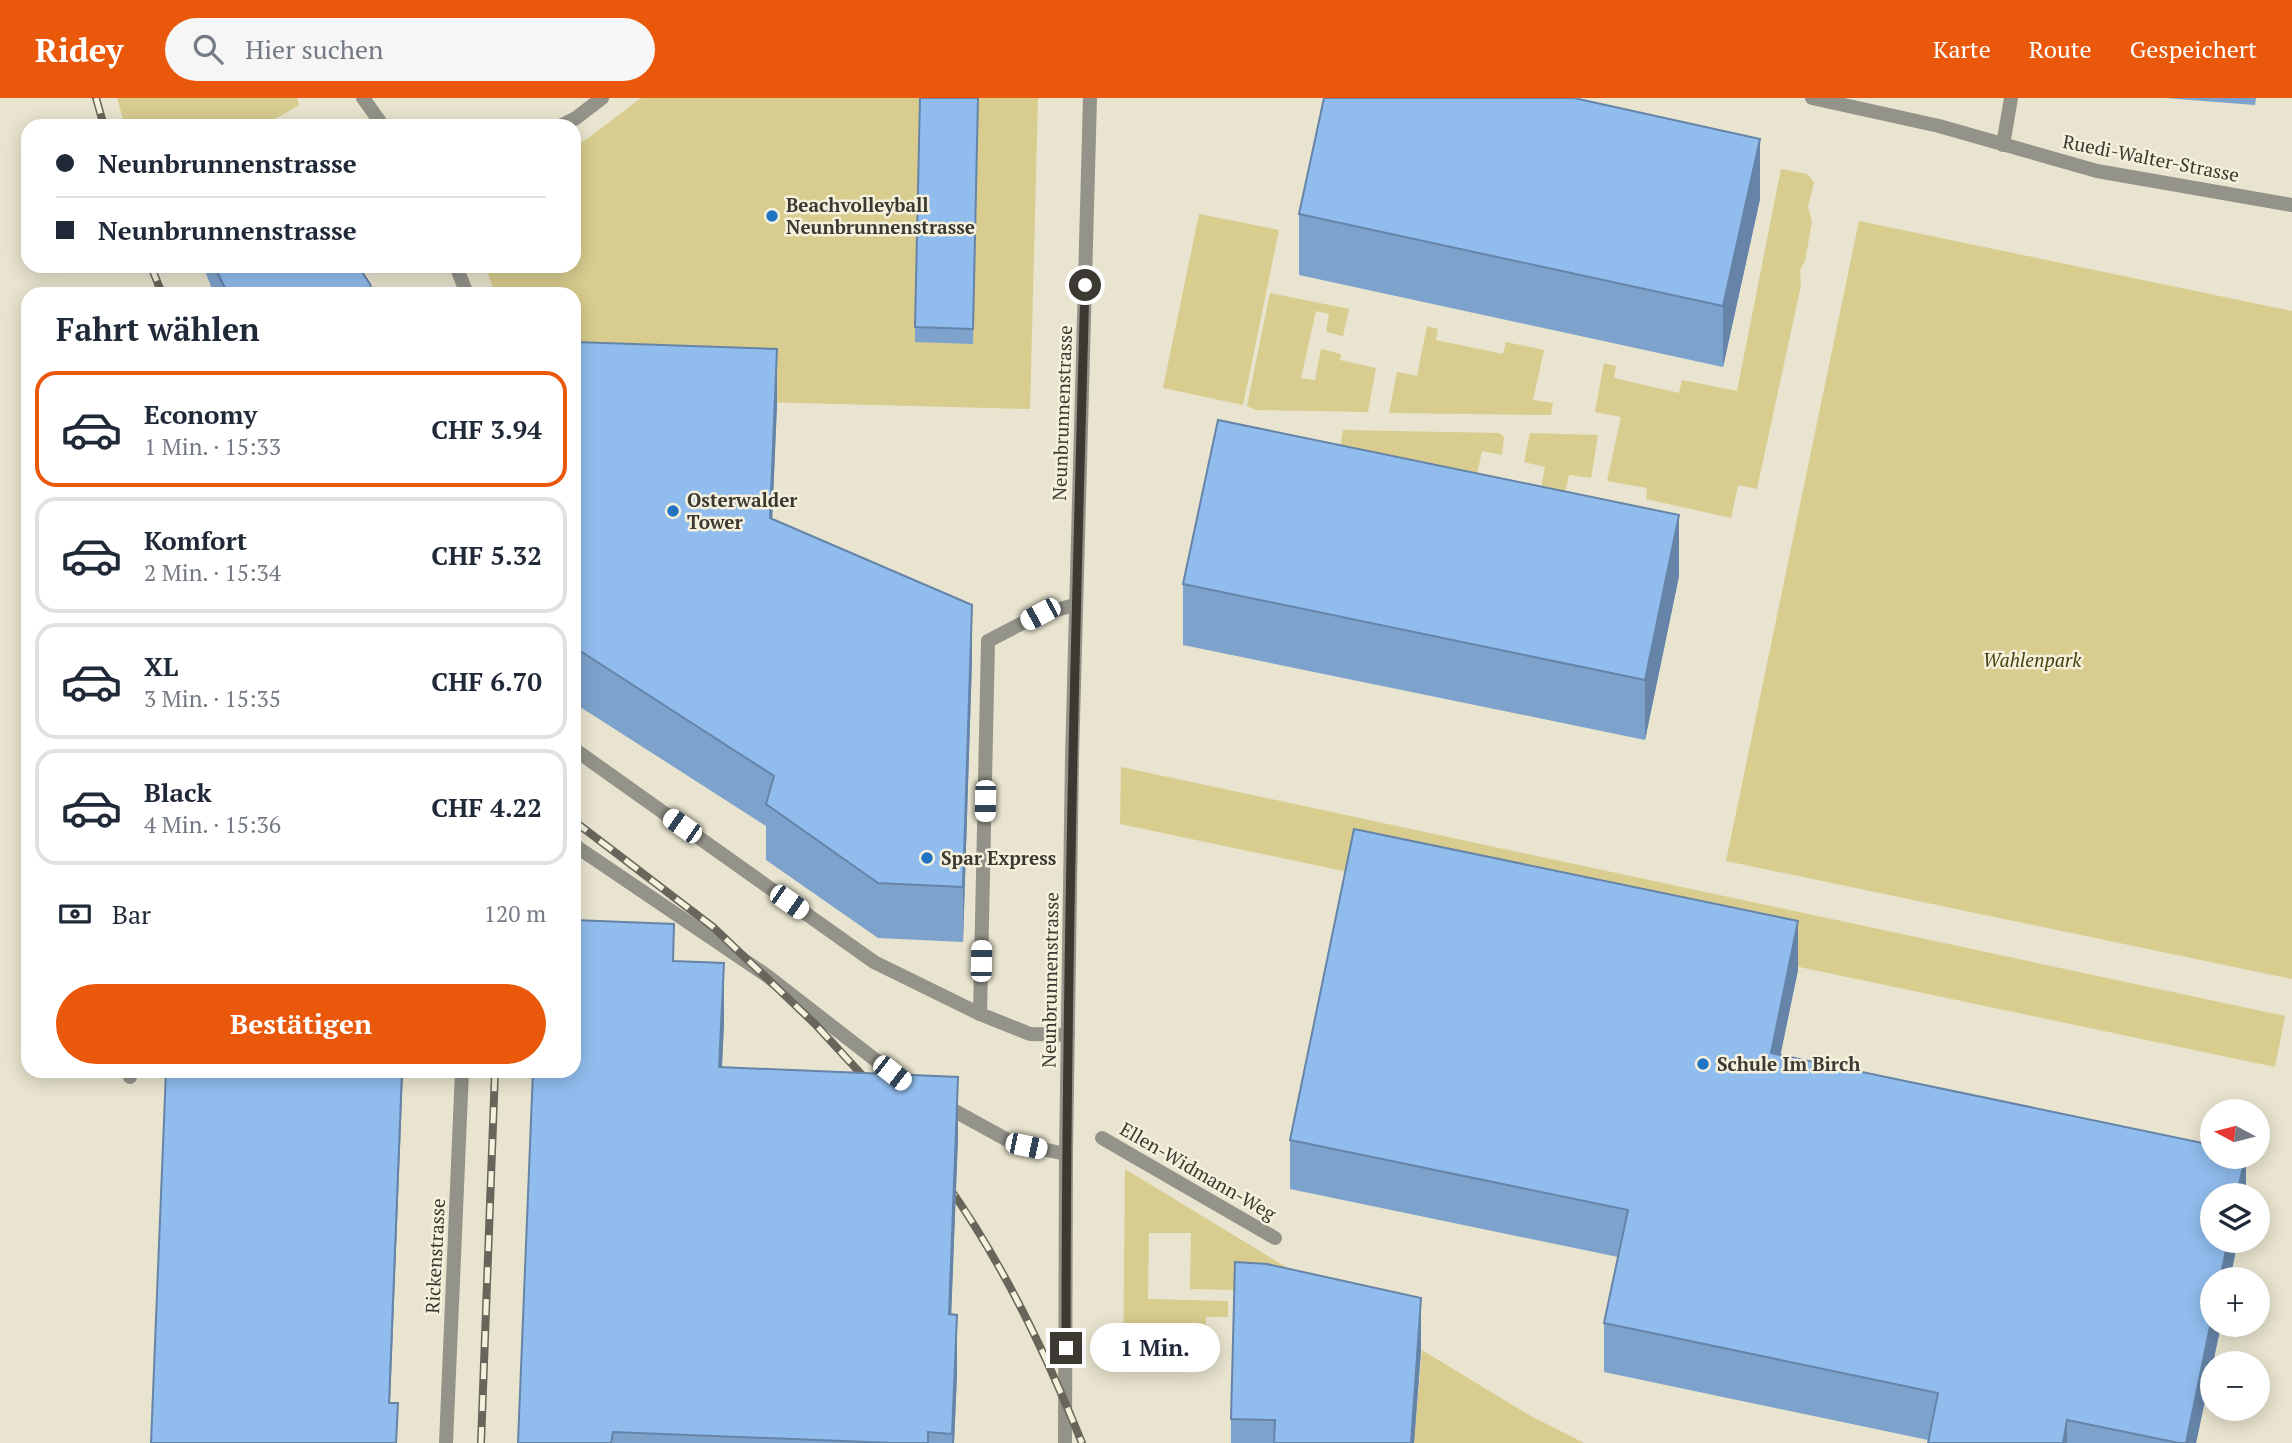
<!DOCTYPE html>
<html lang="de">
<meta charset="utf-8">
<style>
body{margin:0;font-family:"PT Serif",serif;background:#f6f6f7;color:#1f2937;height:100vh;display:flex;flex-direction:column;font-size:26px;white-space:nowrap}
*{box-sizing:border-box;margin:0}
p{font-size:23px;color:#747a83}
.icon{flex:none;width:38px;height:38px;fill:none;stroke:currentColor;stroke-width:2;stroke-linecap:round;stroke-linejoin:round}
.map{position:relative;flex:1;overflow:hidden}
.drawer{position:absolute;left:21px;top:189px;width:560px;height:791px;display:flex;flex-direction:column;background:#fff;border-radius:21px;box-shadow:0 4px 18px #0003}
.drawer>*{flex:none}
.banner{position:absolute;left:21px;top:21px;width:560px;height:154px;border-radius:21px;box-shadow:0 4px 18px #0003;display:grid;align-content:center;height:154px;padding:0 35px;background:#fff}
.needle{width:46px;rotate:277deg}
.controls{position:absolute;left:2200px;top:1001px;display:grid;gap:14px}
.controls a{display:grid;place-items:center;width:70px;height:70px;border-radius:50%;background:#fff;box-shadow:0 4px 18px #0003;font-size:35px}
.end{position:absolute;width:32px;height:32px;margin:-16px;border:9px solid #3b3931;background:#fff;box-shadow:0 0 0 4px #fff}
.from{border-radius:50%}
.bubble{position:absolute;height:49px;border-radius:24px;background:#fff;box-shadow:0 4px 18px #0003;font-size:23px;font-weight:700;line-height:49px;text-align:center}
.car{position:absolute;width:21px;height:42px;margin:-21px -10px;border-radius:9px;box-shadow:0 0 5px 2px #0007;background:linear-gradient(#fff 24%,#345 0 40%,#fff 0 76%,#345 0 86%,#fff 0)}
.banner b{display:flex;align-items:center;gap:24px;height:66px;font-size:26px}
.banner b+b{border-top:2px solid #e0e1e3}
.banner i{width:18px;height:18px;background:#1f2937}
ul{padding:0;list-style:none}
li{display:flex;align-items:center;gap:21px;height:116px;margin:0 14px 10px;padding:0 21px;border:4px solid #e0e1e3;border-radius:21px}
li div{flex:1}
li b{display:block;font-size:26px}
li em{font-style:normal;font-weight:700}
li.on{border-color:#ea580c}
li>.icon{width:63px;height:63px;stroke-width:1.5}
h2{padding:0 35px;font-size:32px;line-height:84px}
.pay{display:flex;align-items:center;gap:18px;height:77px;padding:0 35px;font-size:26px}
.pay p{margin-inline-start:auto}
.button{display:flex;gap:14px;margin-top:auto;padding:14px 35px}
.button a{flex:1;height:80px;border-radius:42px;background:#ea580c;color:#fff;font-size:28px;font-weight:700;line-height:80px;text-align:center}
header{display:flex;align-items:center;gap:42px;box-sizing:border-box;height:98px;padding:0 35px;background:#ea580c;color:#fff}
header strong{font-size:33px}
nav{display:flex;gap:38px;margin-inline-start:auto;font-size:24px}
.search{width:490px;height:63px;background:#f6f6f7;display:flex;align-items:center;gap:18px;box-sizing:border-box;padding:0 24px;border-radius:38px;color:#747a83;font-size:26px}
.map>svg:first-child{display:block}
.green{fill:#d8cc8e}
.lines{fill:none;stroke-linecap:round;stroke-linejoin:round}
.lane{stroke:#94938a;stroke-width:14}
.street{stroke:#94938a;stroke-width:14}
.rail-casing{stroke:#68665a;stroke-width:8}
.rail{stroke:#f5f1dc;stroke-width:5;stroke-dasharray:16;stroke-linecap:butt}
.wall{fill:#7da3cd}
.shaded-wall{fill:#6684a7}
.building{fill:#91bdee;stroke:#6684a7;stroke-width:2}
.route{stroke:#3b3931;stroke-width:9}
.poi-dot{fill:#2174c2;stroke:#f5f1dc;stroke-width:2.5}
.labels{text-anchor:middle;stroke-width:5;stroke-linejoin:round;paint-order:stroke}
.street-label{font-size:19px;fill:#3b3931;stroke:#f5f1dc}
.poi-label{font-size:19px;font-weight:bold;fill:#3b3931;stroke:#f5f1dc;text-anchor:start}
.park-label{font-size:19px;font-style:italic;fill:#493f0c;stroke:#f5f1dc}
</style>
<header>
<strong>Ridey</strong>
<div class="search"><svg class="icon" aria-label="search" viewBox="0 0 24 24"><circle cx="10" cy="10" r="6"/><path d="M15 15l6 6"/></svg>Hier suchen</div>
<nav><a>Karte</a><a>Route</a><a>Gespeichert</a></nav>
</header>
<div class="map">
<svg width="2292" height="1345" viewBox="0 0 2292 1345">
<rect width="100%" height="100%" fill="#e8e4cf"/>
<!-- green -->
<g class="green">
<path d="M117,0H297L299,7L263,28H125Z"/>
<path d="M641,0H1038L1030,311L574,299V196H495L485,168H574V48L587,41Z"/>
<path d="M1781,71L1807,76L1814,84L1808,109L1812,124L1805,163L1800,172L1801,187L1757,391L1738,387L1731,420L1646,401L1647,390L1607,383L1621,319L1595,314L1604,265L1616,268L1614,280L1679,295L1682,282L1737,293Z"/>
<path d="M1199,116L1279,132L1243,307L1163,290Z"/>
<path d="M1859,123L2292,213V881L1726,763Z"/>
<path d="M1270,195L1349,211L1343,238L1326,234L1329,216L1316,213L1301,280L1315,282L1321,251L1341,256L1340,262L1376,270L1368,314L1256,312L1247,308Z"/>
<path d="M1427,228L1438,231L1436,242L1503,256L1506,244L1544,252L1533,302L1553,305L1551,317L1389,315L1397,274L1417,278Z"/>
<path d="M1343,332L1499,335L1504,339L1502,357L1482,353L1472,398L1335,378Z"/>
<path d="M1530,335L1598,337L1591,380L1569,377L1558,426L1535,420L1545,369L1524,364Z"/>
<path d="M1121,669L2285,918L2275,969L1120,726Z"/>
<path d="M1125,1071L1396,1236L1235,1192L1190,1191L1191,1135H1149L1148,1201L1228,1203V1219H1206V1271H1123Z"/>
<path d="M1422,1252L1529,1317L1584,1345H1414Z"/>
</g>
<g class="lines">
<!-- lane -->
<g class="lane">
<path d="M456,168L467,196"/>
<path d="M574,651L874,864L980,916"/>
<path d="M574,747L766,877L909,988"/>
<path d="M1068,937L1030,936L980,916L988,543L1040,516L1075,507"/>
<path d="M130,979V973"/>
<path d="M942,1006L1013,1045L1066,1056"/>
<path d="M1102,1040L1275,1140"/>
<path d="M446,1345L462,973"/>
</g>
<!-- street -->
<g class="street">
<path d="M363,0L383,28"/>
<path d="M1812,0L1939,28L2097,73L2292,107"/>
<path d="M560,28L576,20L602,0"/>
<path d="M2003,47L2011,0"/>
<path d="M1065,1345L1066,1056L1072,660L1090,0"/>
</g>
<!-- rail casing -->
<g class="rail-casing">
<g id="rail">
<path d="M96,0L104,28"/>
<path d="M151,168L162,196"/>
<path d="M574,723L713,829L815,926L874,990"/>
<path d="M946,1085C1003,1165 1045,1254 1082,1345"/>
<path d="M481,1345L495,973"/>
</g>
</g>
<!-- rail -->
<use href="#rail" class="rail"/>
</g>
<!-- wall -->
<g class="wall">
<path d="M978,0L973,246L915,244V229Z"/>
<path d="M2165,0H2256L2255,7Z"/>
<path d="M1760,101L1723,269L1299,177V116Z"/>
<path d="M203,168H358L373,196H214Z"/>
<path d="M574,244L777,306L772,421L972,562L963,844L878,840L766,762V728L574,605Z"/>
<path d="M1679,478L1645,642L1183,547V486Z"/>
<path d="M674,863L724,925L722,969L958,1039L951,1216L957,1277L954,1345H518Z"/>
<path d="M1798,872L1780,957L2246,1059V1097L2230,1181H2212L2221,1227L2196,1345H1928V1342L1604,1274V1225L1618,1159L1290,1091V1042Z"/>
<path d="M1421,1253L1414,1345H1231V1321Z"/>
</g>
<!-- shaded-wall -->
<g class="shaded-wall">
<path d="M1760,41V101L1723,269V208Z"/>
<path d="M777,251V306L770,476V420Z"/>
<path d="M1679,417V478L1645,642V582Z"/>
<path d="M972,507V562L963,844V789Z"/>
<path d="M1798,823V872L1771,1003V955Z"/>
<path d="M724,865V925L719,1029V969Z"/>
<path d="M402,973H403L389,1333V1305Z"/>
<path d="M958,979V1039L949,1276V1216Z"/>
<path d="M2245,1059H2246V1097H2237Z"/>
<path d="M2228,1143H2238L2230,1181H2220Z"/>
<path d="M1421,1200V1253L1414,1345H1411Z"/>
<path d="M957,1217V1277L954,1345H952Z"/>
<path d="M2212,1219V1227H2221L2213,1265L2196,1345H2186Z"/>
<path d="M2067,1322V1345H2063Z"/>
</g>
<!-- building -->
<g class="building">
<path d="M920,0H978L973,231L915,229Z"/>
<path d="M1324,0H1574L1760,41L1723,208L1299,116Z"/>
<path d="M214,168H358L370,186L373,196H228Z"/>
<path d="M574,244L777,251L770,420L972,507L963,789L878,785L766,706L774,678L574,549Z"/>
<path d="M1218,322L1679,417L1645,582L1183,486Z"/>
<path d="M1354,731L1798,823L1771,955L2212,1047V1059H2245L2237,1097H2212V1143H2228L2220,1181H2212V1219L2186,1345H2179L2067,1322L2063,1345H1928L1938,1295L1604,1225L1628,1112L1290,1042Z"/>
<path d="M574,822L674,826L673,863L724,865L719,969L958,979L949,1216L957,1217L952,1336L928,1334V1345H893L613,1334L611,1345H518L533,973H574Z"/>
<path d="M166,973H402L389,1305H398L396,1345H151Z"/>
<path d="M1235,1164L1267,1166L1421,1200L1411,1345H1274L1275,1322L1231,1321Z"/>
</g>
<g class="lines">
<!-- route -->
<path class="route" d="M1066,1250C1066,895 1075,541 1085,187"/>
</g>
<!-- markers -->
<g class="poi-dot">
<circle cx="772" cy="118" r="7"/>
<circle cx="673" cy="413" r="7"/>
<circle cx="927" cy="760" r="7"/>
<circle cx="1703" cy="966" r="7"/>
</g>
<g class="labels">
<!-- street labels -->
<g class="street-label">
<text transform="translate(2151 60) rotate(11)" y="7">Ruedi-Walter-Strasse</text>
<text transform="translate(1062 315) rotate(-88)" y="7">Neunbrunnenstrasse</text>
<text transform="translate(1050 882) rotate(-89)" y="7">Neunbrunnenstrasse</text>
<text transform="translate(1198 1073) rotate(30)" y="7">Ellen-Widmann-Weg</text>
<text transform="translate(435 1158) rotate(-87)" y="7">Rickenstrasse</text>
</g>
<!-- poi labels -->
<g class="poi-label">
<text x="786" y="114">Beachvolleyball<tspan x="786" dy="22">Neunbrunnenstrasse</tspan></text>
<text x="687" y="409">Osterwalder<tspan x="687" dy="22">Tower</tspan></text>
<text x="941" y="767">Spar Express</text>
<text x="1717" y="973">Schule Im Birch</text>
</g>
<!-- park labels -->
<g class="park-label">
<text x="2032" y="569">Wahlenpark</text>
</g>
</g>
</svg>
<div class="controls">
<a><svg class="needle" viewBox="-14 -14 28 28"><path d="M0-13l5 13h-10z" fill="#e53935"/><path d="M0 13l5-13h-10z" fill="#747a83"/></svg></a>
<a><svg class="icon" aria-label="layers" viewBox="0 0 24 24"><path d="M12 4l9 5-9 5-9-5zM3 14l9 5 9-5"/></svg></a>
<a>+</a>
<a>−</a>
</div>
<i class="end from" style="left:1085px;top:187px"></i>
<i class="end" style="left:1066px;top:1250px"></i>
<div class="bubble" style="left:1090px;top:1225px;width:130px">1 Min.</div>
<i class="car" style="left:1040px;top:516px;rotate:242deg"></i>
<i class="car" style="left:985px;top:703px;rotate:181deg"></i>
<i class="car" style="left:682px;top:728px;rotate:305deg"></i>
<i class="car" style="left:789px;top:804px;rotate:125deg"></i>
<i class="car" style="left:981px;top:863px;rotate:1deg"></i>
<i class="car" style="left:892px;top:975px;rotate:128deg"></i>
<i class="car" style="left:1026px;top:1048px;rotate:102deg"></i>
<div class="banner">
<b><i class="from"></i>Neunbrunnenstrasse</b>
<b><i></i>Neunbrunnenstrasse</b>
</div>
<section class="drawer">
<h2>Fahrt wählen</h2>
<ul>
<li class="on"><svg class="icon" aria-label="car" viewBox="0 0 24 24"><path d="M5 17H2v-5l4-1 3-4h7l3 4 3 1v5h-3M9 17h6M6 11h13"/><circle cx="7" cy="17" r="2"/><circle cx="17" cy="17" r="2"/></svg><div><b>Economy</b><p>1 Min. · 15:33</p></div><em>CHF 3.94</em></li>
<li><svg class="icon" aria-label="car" viewBox="0 0 24 24"><path d="M5 17H2v-5l4-1 3-4h7l3 4 3 1v5h-3M9 17h6M6 11h13"/><circle cx="7" cy="17" r="2"/><circle cx="17" cy="17" r="2"/></svg><div><b>Komfort</b><p>2 Min. · 15:34</p></div><em>CHF 5.32</em></li>
<li><svg class="icon" aria-label="car" viewBox="0 0 24 24"><path d="M5 17H2v-5l4-1 3-4h7l3 4 3 1v5h-3M9 17h6M6 11h13"/><circle cx="7" cy="17" r="2"/><circle cx="17" cy="17" r="2"/></svg><div><b>XL</b><p>3 Min. · 15:35</p></div><em>CHF 6.70</em></li>
<li><svg class="icon" aria-label="car" viewBox="0 0 24 24"><path d="M5 17H2v-5l4-1 3-4h7l3 4 3 1v5h-3M9 17h6M6 11h13"/><circle cx="7" cy="17" r="2"/><circle cx="17" cy="17" r="2"/></svg><div><b>Black</b><p>4 Min. · 15:36</p></div><em>CHF 4.22</em></li>
</ul>
<div class="pay"><svg class="icon" aria-label="cash" viewBox="0 0 24 24"><path d="M3 7h18v10H3z"/><circle cx="12" cy="12" r="2"/></svg>Bar<p>120 m</p></div>
<div class="button"><a>Bestätigen</a></div>
</section>
</div>
